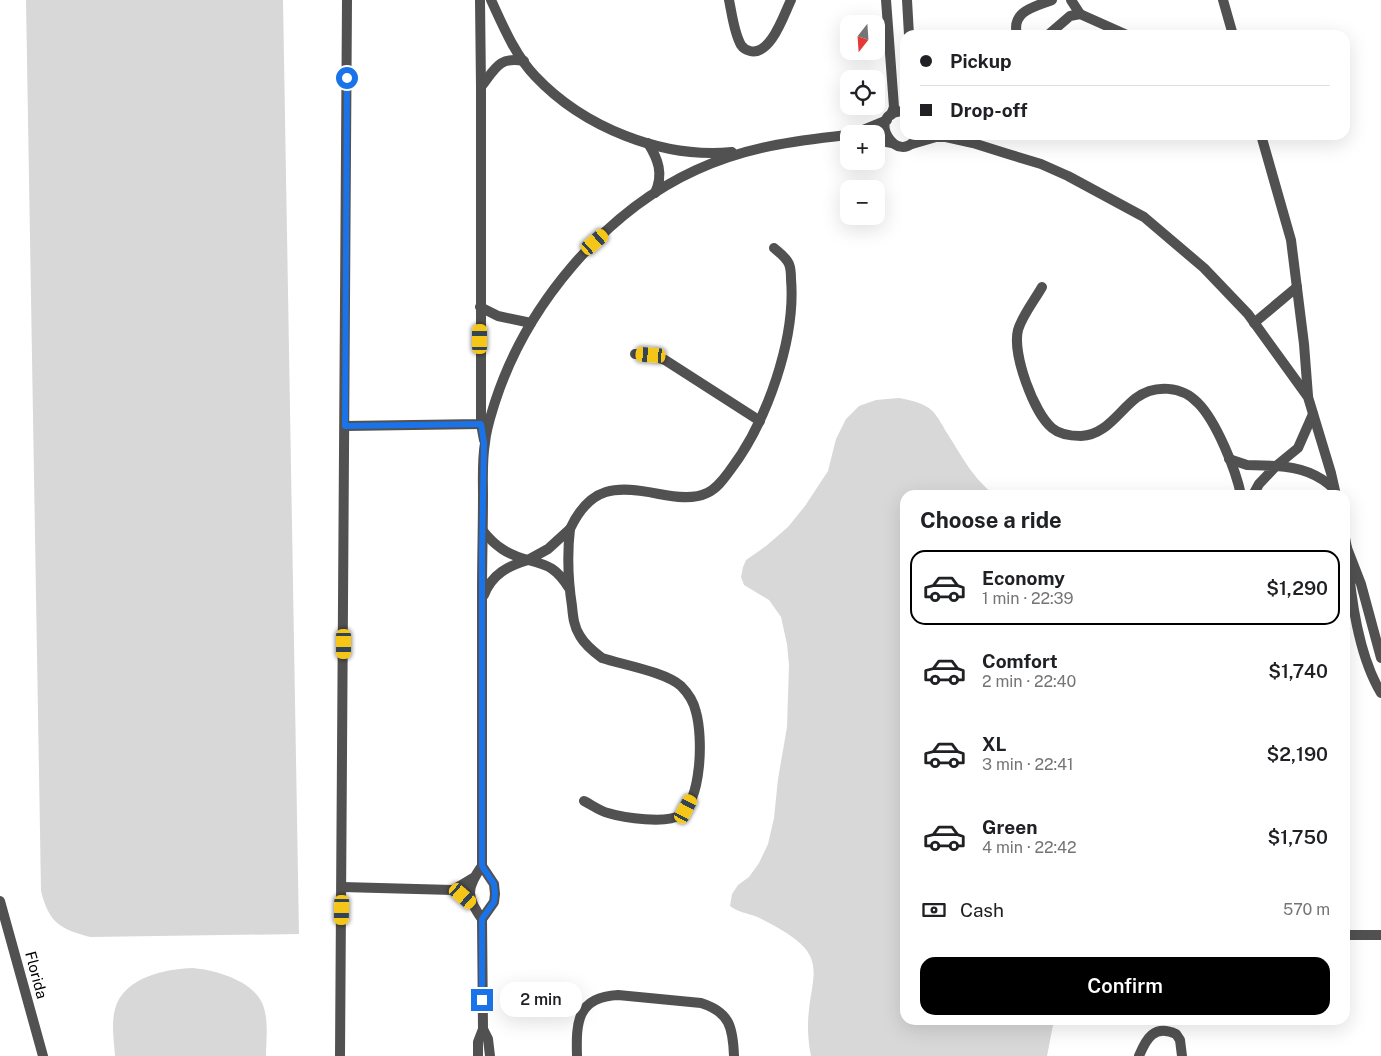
<!DOCTYPE html>
<meta charset="utf-8">
<style>
body{margin:0;font-family:"Public Sans",sans-serif;background:#f2f2f2;color:#202124;height:100vh;display:flex;flex-direction:column;font-size:19px;white-space:nowrap}
*{box-sizing:border-box;margin:0}
p{font-size:16px;color:#757577}
.icon{flex:none;width:28px;height:28px;fill:none;stroke:currentColor;stroke-width:2;stroke-linecap:round;stroke-linejoin:round}
.map{position:relative;flex:1;overflow:hidden}
.details{position:absolute;left:900px;top:490px;width:450px;height:535px;display:flex;flex-direction:column;background:#fff;border-radius:15px;box-shadow:0 5px 20px #0002}
.details>*{flex:none}
.hud{position:absolute;left:900px;top:30px;width:450px;height:110px;border-radius:15px;box-shadow:0 5px 20px #0002;display:grid;align-content:center;height:110px;padding:0 20px;background:#fff}
.needle{width:32px;rotate:197deg}
.tools{position:absolute;left:840px;top:15px;display:grid;gap:10px}
.tools a{display:grid;place-items:center;width:45px;height:45px;border-radius:10px;background:#fff;box-shadow:0 5px 20px #0002;font-size:25px}
.end{position:absolute;width:22px;height:22px;margin:-11px;border:6px solid #1a73e8;background:#fff;box-shadow:0 0 0 2px #fff}
.from{border-radius:50%}
.bubble{position:absolute;height:35px;border-radius:15px;background:#fff;box-shadow:0 5px 20px #0002;font-size:16px;font-weight:600;line-height:35px;text-align:center}
.car{position:absolute;width:15px;height:30px;margin:-15px -8px;border-radius:6px;box-shadow:0 0 4px 1px #0007;background:linear-gradient(#f5c518 24%,#345 0 40%,#f5c518 0 76%,#345 0 86%,#f5c518 0)}
.hud b{display:flex;align-items:center;gap:18px;height:48px;font-size:19px}
.hud b+b{border-top:1px solid #e0e0e0}
.hud i{width:12px;height:12px;background:#202124}
ul{padding:0;list-style:none}
li{display:flex;align-items:center;gap:15px;height:75px;margin:0 10px 8px;padding:0 10px;border:2px solid transparent;border-radius:15px}
li div{flex:1}
li b{display:block;font-size:19px}
li em{font-style:normal;font-weight:600}
li.on{border-color:#000}
li>.icon{width:45px;height:45px;stroke-width:1.5}
h2{padding:0 20px;font-size:22px;line-height:60px}
.pay{display:flex;align-items:center;gap:12px;height:55px;padding:0 20px;font-size:19px}
.pay p{margin-inline-start:auto}
.button{display:flex;gap:10px;margin-top:auto;padding:10px 20px}
.button a{flex:1;height:58px;border-radius:15px;background:#000;color:#fff;font-size:20px;font-weight:600;line-height:58px;text-align:center}
.map>svg:first-child{display:block}
.green{fill:#d8d8d8}
.lines{fill:none;stroke-linecap:round;stroke-linejoin:round}
.street{stroke:#515151;stroke-width:10}
.route{stroke:#1a73e8;stroke-width:6}
.labels{text-anchor:middle;stroke-width:4;stroke-linejoin:round;paint-order:stroke}
.street-label{font-size:15px;fill:#000;stroke:#fff}
</style>
<div class="map">
<svg width="1381" height="1056" viewBox="0 0 1381 1056">
<rect width="100%" height="100%" fill="#fff"/>
<!-- green -->
<g class="green">
<path d="M26,0H283L299,934L90,937C60,929 49,923 41,891Z"/>
<path d="M899,398C909,400 920,402 929,408C937,414 942,425 947,433C961,455 974,480 995,495H905V1020H1054L1047,1056H811C808,1041 807,1025 809,1010C812,980 823,960 795,939C783,930 769,922 755,916C746,913 738,912 730,906L732,894L738,885L749,877L759,863L768,844L774,818L778,779L787,727L789,665L787,644L781,617L769,600L744,585L741,577L743,567L746,560L766,546L788,527L805,506L828,471L836,439L846,419L859,406L876,400Z"/>
<path d="M193,968C216,970 254,981 263,1005C269,1021 266,1040 266,1056H115C114,1041 111,1024 115,1009C124,977 165,969 193,968Z"/>
</g>
<g class="lines">
<!-- street -->
<g class="street">
<path d="M480,0L481,87V424L484,440"/>
<path d="M491,0C503,26 515,55 535,76C583,127 662,159 732,152"/>
<path d="M729,0C732,14 734,33 741,45C743,48 746,50 750,51C771,56 784,14 791,0"/>
<path d="M886,0L894,107L891,115"/>
<path d="M907,0L909,35"/>
<path d="M1071,0L1080,14L1127,35"/>
<path d="M1223,0L1233,35"/>
<path d="M1017,35C1011,11 1034,7 1052,0"/>
<path d="M1048,35L1070,16L1080,14"/>
<path d="M481,87C495,69 499,56 524,61"/>
<path d="M905,111C861,111 899,172 918,135"/>
<path d="M853,134L887,120"/>
<path d="M1261,135L1291,240L1304,344L1308,396"/>
<path d="M946,137L973,143L1008,154L1041,164L1068,176L1144,217L1204,268L1248,314L1308,397L1331,473L1336,495"/>
<path d="M876,140L892,143"/>
<path d="M648,143C658,159 664,174 655,193"/>
<path d="M912,144L936,137H946L939,135"/>
<path d="M1042,287C1034,301 1022,316 1018,330C1012,354 1034,413 1052,428C1059,434 1072,436 1081,436C1106,435 1118,412 1136,398C1155,384 1182,386 1198,403C1216,421 1236,470 1241,495"/>
<path d="M480,307L498,316L531,323"/>
<path d="M1254,323L1297,287"/>
<path d="M635,354L651,355L665,360L760,421"/>
<path d="M1313,414L1298,448L1276,466C1299,467 1318,473 1334,489"/>
<path d="M345,426L481,424L486,422"/>
<path d="M1229,459L1247,465L1276,466L1259,484L1253,495"/>
<path d="M570,529C590,486 616,485 659,494C674,497 693,500 707,493C718,488 725,477 731,469C767,421 796,339 791,279C791,275 791,269 789,264C786,257 780,253 774,248"/>
<path d="M483,531C495,546 508,555 528,560C508,566 492,574 484,595"/>
<path d="M1345,538L1347,548"/>
<path d="M569,588C557,569 549,565 528,560L548,549L570,529C567,555 568,580 572,606C573,617 574,627 580,636C585,645 594,652 602,658C624,665 665,672 681,686C688,693 694,703 696,712C703,737 702,799 680,815C667,824 624,818 608,813C600,811 592,805 584,801"/>
<path d="M1381,658L1361,584L1347,548C1350,594 1357,653 1381,693"/>
<path d="M482,866C482,775 482,684 482,593C482,560 483,527 483,495C483,478 482,460 485,443C486,429 491,415 495,402C526,306 604,212 696,170C746,147 793,141 847,135"/>
<path d="M342,887L453,890"/>
<path d="M0,901L43,1056"/>
<path d="M471,903L453,890L473,878"/>
<path d="M482,919C466,897 466,888 482,866L494,884L495,894L494,902L482,919L483,1029L488,1039L490,1056"/>
<path d="M1345,935H1381"/>
<path d="M340,1056L347,0"/>
<path d="M478,1056V1042L483,1029"/>
<path d="M577,1056C576,1022 577,997 618,995L701,1003C730,1012 733,1028 734,1056"/>
<path d="M1139,1056C1146,1039 1154,1024 1176,1034L1180,1040L1182,1056"/>
</g>
</g>
<g class="lines">
<!-- route -->
<path class="route" d="M347,78L345,426L481,424L484,443L482,551V866L494,884L495,894L494,902L482,919V1000"/>
</g>
<g class="labels">
<!-- street labels -->
<g class="street-label">
<text transform="translate(36 975) rotate(75)" y="5">Florida</text>
</g>
</g>
</svg>
<div class="tools">
<a><svg class="needle" viewBox="-14 -14 28 28"><path d="M0-13l5 13h-10z" fill="#e53935"/><path d="M0 13l5-13h-10z" fill="#757577"/></svg></a>
<a><svg class="icon" aria-label="locate" viewBox="0 0 24 24"><circle cx="12" cy="12" r="6"/><path d="M12 2v4M12 18v4M2 12h4M18 12h4"/></svg></a>
<a>+</a>
<a>−</a>
</div>
<i class="end from" style="left:347px;top:78px"></i>
<i class="end" style="left:482px;top:1000px"></i>
<div class="bubble" style="left:500px;top:982px;width:82px">2 min</div>
<i class="car" style="left:595px;top:242px;rotate:49deg"></i>
<i class="car" style="left:480px;top:339px;rotate:0deg"></i>
<i class="car" style="left:651px;top:355px;rotate:274deg"></i>
<i class="car" style="left:344px;top:644px;rotate:180deg"></i>
<i class="car" style="left:686px;top:809px;rotate:28deg"></i>
<i class="car" style="left:463px;top:896px;rotate:131deg"></i>
<i class="car" style="left:342px;top:910px;rotate:181deg"></i>
<div class="hud">
<b><i class="from"></i>Pickup</b>
<b><i></i>Drop-off</b>
</div>
<section class="details">
<h2>Choose a ride</h2>
<ul>
<li class="on"><svg class="icon" aria-label="car" viewBox="0 0 24 24"><path d="M5 17H2v-5l4-1 3-4h7l3 4 3 1v5h-3M9 17h6M6 11h13"/><circle cx="7" cy="17" r="2"/><circle cx="17" cy="17" r="2"/></svg><div><b>Economy</b><p>1 min · 22:39</p></div><em>$1,290</em></li>
<li><svg class="icon" aria-label="car" viewBox="0 0 24 24"><path d="M5 17H2v-5l4-1 3-4h7l3 4 3 1v5h-3M9 17h6M6 11h13"/><circle cx="7" cy="17" r="2"/><circle cx="17" cy="17" r="2"/></svg><div><b>Comfort</b><p>2 min · 22:40</p></div><em>$1,740</em></li>
<li><svg class="icon" aria-label="car" viewBox="0 0 24 24"><path d="M5 17H2v-5l4-1 3-4h7l3 4 3 1v5h-3M9 17h6M6 11h13"/><circle cx="7" cy="17" r="2"/><circle cx="17" cy="17" r="2"/></svg><div><b>XL</b><p>3 min · 22:41</p></div><em>$2,190</em></li>
<li><svg class="icon" aria-label="car" viewBox="0 0 24 24"><path d="M5 17H2v-5l4-1 3-4h7l3 4 3 1v5h-3M9 17h6M6 11h13"/><circle cx="7" cy="17" r="2"/><circle cx="17" cy="17" r="2"/></svg><div><b>Green</b><p>4 min · 22:42</p></div><em>$1,750</em></li>
</ul>
<div class="pay"><svg class="icon" aria-label="cash" viewBox="0 0 24 24"><path d="M3 7h18v10H3z"/><circle cx="12" cy="12" r="2"/></svg>Cash<p>570 m</p></div>
<div class="button"><a>Confirm</a></div>
</section>
</div>
